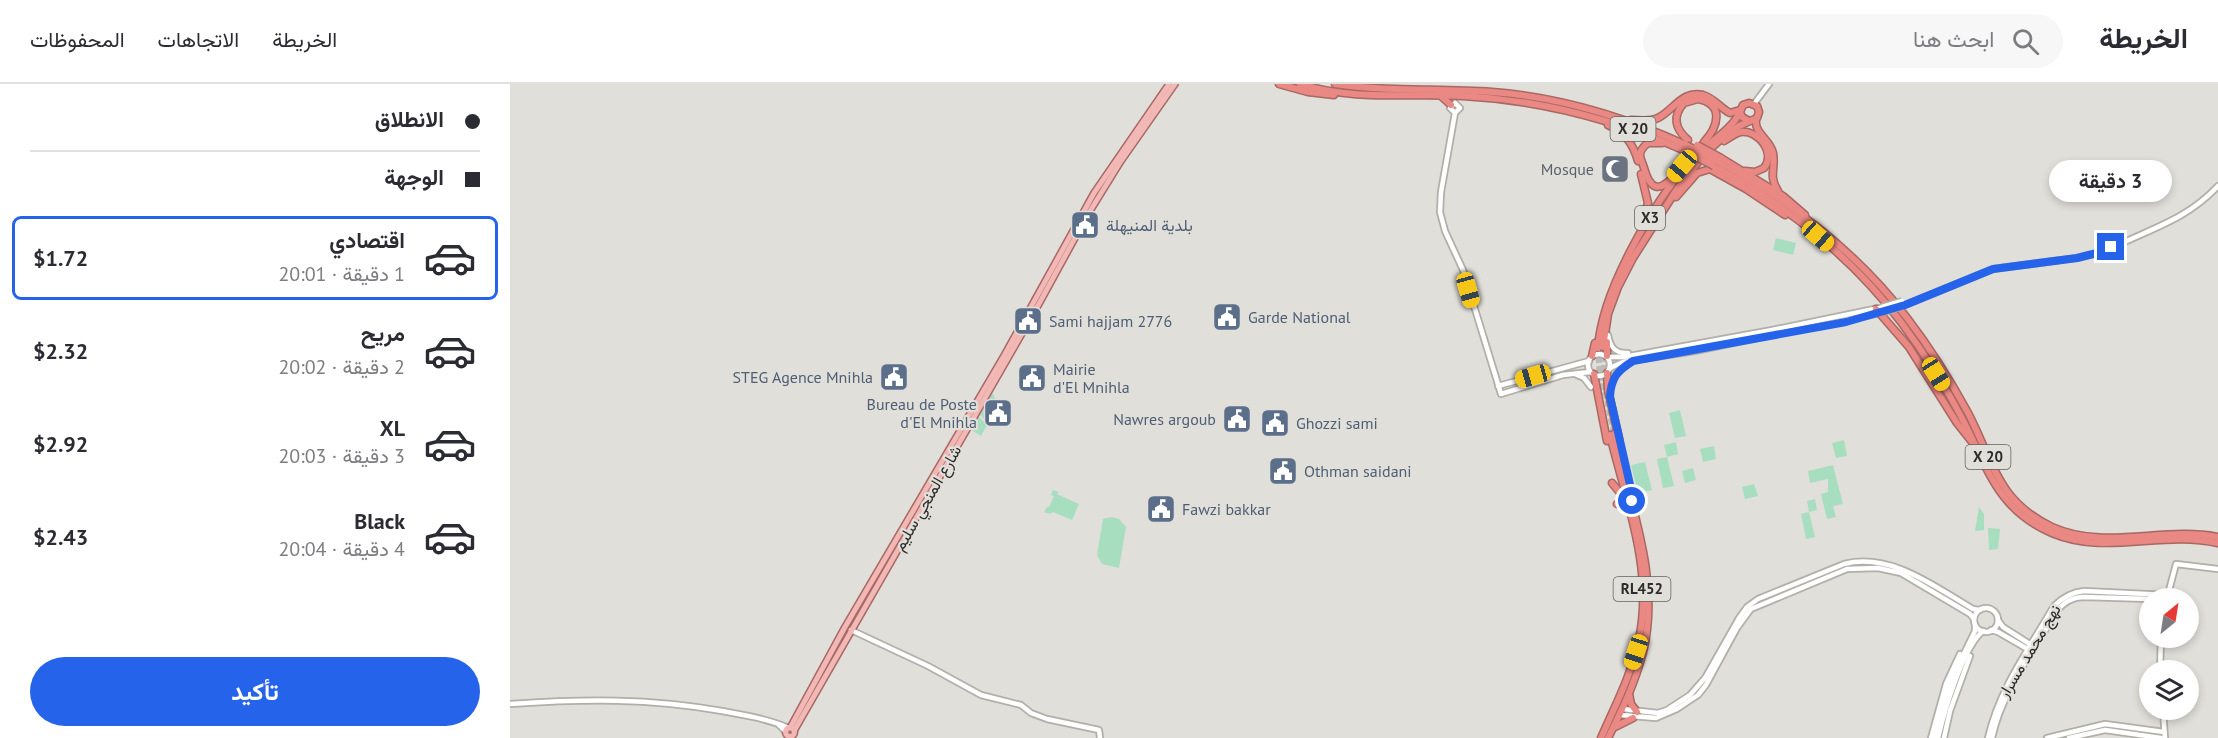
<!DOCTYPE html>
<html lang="ar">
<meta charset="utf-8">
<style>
body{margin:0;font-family:"PT Sans",Vazirmatn,sans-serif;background:#f7f7f7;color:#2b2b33;direction:rtl;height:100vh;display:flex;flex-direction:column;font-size:22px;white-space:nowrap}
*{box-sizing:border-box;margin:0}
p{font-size:20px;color:#7c7c81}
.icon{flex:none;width:33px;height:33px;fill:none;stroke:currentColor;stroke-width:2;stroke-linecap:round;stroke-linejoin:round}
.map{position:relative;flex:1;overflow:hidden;direction:ltr}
.sheet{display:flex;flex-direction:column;background:#fff;width:510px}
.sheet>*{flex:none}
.guide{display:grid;align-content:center;height:132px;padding:0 30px;background:#fff}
.needle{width:39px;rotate:30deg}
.buttons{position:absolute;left:1629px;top:504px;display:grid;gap:12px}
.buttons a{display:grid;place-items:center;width:60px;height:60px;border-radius:50%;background:#fff;box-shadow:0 3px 9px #0003;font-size:30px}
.end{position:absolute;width:27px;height:27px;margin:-14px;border:8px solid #2563eb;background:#fff;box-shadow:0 0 0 3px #fff}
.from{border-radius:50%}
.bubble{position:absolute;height:42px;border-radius:21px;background:#fff;box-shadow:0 3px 9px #0003;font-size:20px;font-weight:700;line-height:42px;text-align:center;direction:rtl}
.car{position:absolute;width:18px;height:36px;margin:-18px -9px;border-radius:8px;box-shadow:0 0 4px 2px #0007;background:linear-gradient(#f5c518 24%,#345 0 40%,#f5c518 0 76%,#345 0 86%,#f5c518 0)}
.guide b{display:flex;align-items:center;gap:21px;height:57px;font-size:22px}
.guide b+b{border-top:2px solid #e1e1e2}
.guide i{width:15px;height:15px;background:#2b2b33}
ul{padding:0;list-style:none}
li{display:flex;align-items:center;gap:18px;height:84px;margin:0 12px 9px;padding:0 18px;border:3px solid transparent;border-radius:9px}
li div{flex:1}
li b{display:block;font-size:22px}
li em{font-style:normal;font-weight:700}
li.selected{border-color:#2563eb}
li>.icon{width:54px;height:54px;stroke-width:1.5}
.button{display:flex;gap:12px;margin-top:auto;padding:12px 30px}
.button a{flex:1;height:69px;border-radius:36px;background:#2563eb;color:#fff;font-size:24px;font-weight:700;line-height:69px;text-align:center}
header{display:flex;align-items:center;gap:36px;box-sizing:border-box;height:84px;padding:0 30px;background:#fff;border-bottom:2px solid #e1e1e2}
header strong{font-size:28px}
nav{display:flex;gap:33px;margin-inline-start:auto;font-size:21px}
.search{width:420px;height:54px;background:#f7f7f7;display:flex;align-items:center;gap:15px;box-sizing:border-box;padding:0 21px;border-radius:33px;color:#7c7c81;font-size:22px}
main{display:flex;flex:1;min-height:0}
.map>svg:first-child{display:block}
.green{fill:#a7dec0}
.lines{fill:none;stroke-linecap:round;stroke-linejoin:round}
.highway-tunnel{stroke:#bdbbb7;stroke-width:6;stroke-dasharray:6 3;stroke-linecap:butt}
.minor-casing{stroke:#b0afaa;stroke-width:8}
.major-casing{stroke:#a86864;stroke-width:8}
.highway-casing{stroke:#a86864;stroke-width:9}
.minor{stroke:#fff;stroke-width:4.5}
.major{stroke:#f2b8b5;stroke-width:5}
.highway{stroke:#ea8884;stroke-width:6}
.minor-bridge-casing{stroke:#b0afaa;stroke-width:8;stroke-linecap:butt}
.highway-bridge-casing{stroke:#a86864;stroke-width:9;stroke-linecap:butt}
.minor-bridge{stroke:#fff;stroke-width:4.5}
.highway-bridge{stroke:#ea8884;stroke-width:6}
.route{stroke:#2563eb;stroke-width:8}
.labels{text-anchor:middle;stroke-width:4.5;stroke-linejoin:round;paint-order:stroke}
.shield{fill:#e1dfda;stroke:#63625f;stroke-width:1.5}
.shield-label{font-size:15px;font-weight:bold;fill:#2d2c2a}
.worship-label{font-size:16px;fill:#5b616d;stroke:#e1dfda;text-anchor:end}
.service-label{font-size:16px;fill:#4e5e75;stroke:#e1dfda;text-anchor:start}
.street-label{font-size:16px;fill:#2d2c2a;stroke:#e1dfda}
</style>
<header>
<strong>الخريطة</strong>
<div class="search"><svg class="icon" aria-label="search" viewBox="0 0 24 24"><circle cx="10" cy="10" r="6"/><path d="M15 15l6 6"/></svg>ابحث هنا</div>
<nav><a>الخريطة</a><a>الاتجاهات</a><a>المحفوظات</a></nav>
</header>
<main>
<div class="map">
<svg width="1708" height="654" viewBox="0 0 1708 654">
<rect width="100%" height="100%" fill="#e1dfda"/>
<!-- green -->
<g class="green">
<path d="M1266,154L1286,159L1283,171L1263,166Z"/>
<path d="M480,308L483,310L489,322L478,339L468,329Z"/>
<path d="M1170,326L1176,352L1165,354L1159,329Z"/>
<path d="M467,331L477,341L471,352L460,345Z"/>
<path d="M1334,356L1337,372L1326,374L1322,359Z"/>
<path d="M1166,358L1168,370L1157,373L1164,402L1153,404L1147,375L1157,373L1154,361Z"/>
<path d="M1204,362L1206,375L1193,378L1190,365Z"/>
<path d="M1135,378L1142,406L1128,409L1121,381Z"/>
<path d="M1323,381L1333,420L1323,422L1326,433L1317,435L1311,410L1318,408V395L1300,399L1298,387Z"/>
<path d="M1183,384L1186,396L1175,399L1172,387Z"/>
<path d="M1244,400L1248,412L1235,415L1232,403Z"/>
<path d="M543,406L549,408L547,410L569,420L562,436L543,428L540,430L534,428L537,423H539L544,412L541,411Z"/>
<path d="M1305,415L1307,426L1299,428L1305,453L1296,455L1291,430L1299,428L1297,417Z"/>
<path d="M1469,423L1474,430V446L1465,447Z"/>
<path d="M602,433L609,435L616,443L609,484L592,480L587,471L593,435Z"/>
<path d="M1478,444L1490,445L1488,465L1479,466Z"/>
</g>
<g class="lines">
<!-- highway-tunnel -->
<g class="highway-tunnel">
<path d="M1093,263L1095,306L1104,350"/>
<path d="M1088,264L1091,311"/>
</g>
<!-- minor casing -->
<g class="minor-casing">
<g id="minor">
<path d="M1244,20L1259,0"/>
<path d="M945,29L940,24L945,19L950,24L945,29L931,108L930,128L935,147L953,186L991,310L1053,291L1080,288"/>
<circle cx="1599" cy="166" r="3.5"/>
<path d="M1602,164C1642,144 1676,136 1708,102"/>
<path d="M1395,221L1483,185L1567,174L1595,167"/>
<path d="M1098,251C1100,263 1105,270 1118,269"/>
<circle cx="1089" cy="281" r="11"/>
<path d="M1098,273H1114L1262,246L1369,224"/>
<path d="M1100,284L1113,278L1185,267L1370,229"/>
<path d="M1065,290L1074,294L1081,303"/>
<path d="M988,302L1079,277"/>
<path d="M1100,305L1107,288L1119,279"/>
<path d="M1657,514L1666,480L1708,485"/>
<circle cx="1476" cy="536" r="12"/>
<path d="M1488,536L1493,543L1523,562"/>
<path d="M341,546L418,582L471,611L511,621L521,629L537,635L589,646L590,654"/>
<path d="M1481,546L1488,548L1521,567"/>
<path d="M1650,586L1651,554"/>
<path d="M0,620C75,615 138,614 212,627C235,631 258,635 279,644"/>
<path d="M1113,625L1148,629L1157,626L1180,611L1195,594L1229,534L1237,523L1248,515L1334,480C1381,468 1425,503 1463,525L1470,526"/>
<path d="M1653,626L1655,654"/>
<path d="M1110,631L1146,634L1167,625L1188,611L1196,601L1227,544L1241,525L1337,485L1368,484L1391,489L1460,530L1464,535"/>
<path d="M269,641L276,648"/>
<path d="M1421,654L1436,600L1450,570"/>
<path d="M1424,654L1430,631L1442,594L1465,547V541"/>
<path d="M1428,654C1434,628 1453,563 1473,547"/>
<path d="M1434,654L1440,627L1460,572"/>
<path d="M1478,654C1489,605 1519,565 1544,522C1553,513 1562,508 1574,507L1658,511"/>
<path d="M1482,654C1492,607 1523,568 1547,527C1554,518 1562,513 1574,513L1640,515"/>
<path d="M1537,654L1595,640L1654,648"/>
<path d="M1559,654L1595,646L1651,654"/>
</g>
</g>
<!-- major casing -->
<g class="major-casing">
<g id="major">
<circle cx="280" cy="648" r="4.5"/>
<path d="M280,644L335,543L495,270L584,109L659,0"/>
<path d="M284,647L530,218L577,132L611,77L665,0"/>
</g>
</g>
<!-- highway casing -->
<g class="highway-casing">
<g id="highway">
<path d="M769,0L798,8L824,11"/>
<path d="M790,0C844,17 898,9 953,12C1030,16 1103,35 1173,66"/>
<path d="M825,0C877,8 929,4 982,8C1049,13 1115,33 1176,61"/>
<path d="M932,13L941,21"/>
<path d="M1246,35C1244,50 1260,55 1263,69C1266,84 1258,92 1268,107"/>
<path d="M1121,36C1130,36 1140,38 1148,34C1164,26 1172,6 1193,11C1204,14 1210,24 1220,29L1230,26"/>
<path d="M1098,41C1115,48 1123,60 1128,77"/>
<path d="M1178,56C1165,45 1162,32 1174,19L1188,15C1215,20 1208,43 1194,58"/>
<path d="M1214,57C1219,54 1225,49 1231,48C1249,46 1266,69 1254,84L1245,88L1235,87"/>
<path d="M1152,59H1138C1134,62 1131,65 1130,70C1130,75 1133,80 1134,84C1141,108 1150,108 1166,90"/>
<path d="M1211,74L1273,112L1295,131"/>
<path d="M1209,78C1279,117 1348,169 1397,234C1420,264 1440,296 1458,329C1483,377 1487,417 1542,443C1596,467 1653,442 1708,453"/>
<path d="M1204,82C1275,120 1342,173 1391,238C1414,269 1436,303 1454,338C1478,385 1488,426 1542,449C1596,472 1652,446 1708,459"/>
<path d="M1131,90L1138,119L1132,141"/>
<path d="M1166,113L1187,89L1200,85L1236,105L1275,131"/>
<path d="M1366,225L1399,263L1447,339L1462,358"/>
<path d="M1093,263L1098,230L1108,203L1123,174L1167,105L1194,71L1212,54L1229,42L1247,34L1249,28L1247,22L1239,19L1233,21L1230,28L1232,33L1239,37"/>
<path d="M1088,264C1092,206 1143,119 1181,76C1195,61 1222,46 1230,28"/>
<path d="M1082,272L1085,259"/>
<path d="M1097,272V258"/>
<path d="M1097,289L1098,306L1109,355"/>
<path d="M1084,290L1097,357"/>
<path d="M1102,399L1111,410"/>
<path d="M1107,420L1115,422"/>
<path d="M1119,610L1121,620L1127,628"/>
<path d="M1105,643L1123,634"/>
<path d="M1091,654C1105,622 1122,590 1129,555C1144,486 1116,417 1100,351"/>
<path d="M1098,654C1112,626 1125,599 1133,568C1151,495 1120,421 1104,350"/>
</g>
</g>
<!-- minor -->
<use href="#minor" class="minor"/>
<!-- major -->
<use href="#major" class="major"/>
<!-- highway -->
<use href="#highway" class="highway"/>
<!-- minor-bridge casing -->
<g class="minor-bridge-casing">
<g id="minor-bridge">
<path d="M1372,223L1392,217"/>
<path d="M1375,228L1395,221"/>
</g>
</g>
<!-- highway-bridge casing -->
<g class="highway-bridge-casing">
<g id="highway-bridge">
<path d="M1176,61L1209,78"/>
<path d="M1187,61L1211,74"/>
<path d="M1173,66L1204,82"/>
</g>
</g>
<!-- minor-bridge -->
<use href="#minor-bridge" class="minor-bridge"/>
<!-- highway-bridge -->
<use href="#highway-bridge" class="highway-bridge"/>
</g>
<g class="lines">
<!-- route -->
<path class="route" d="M1122,417L1121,405L1100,313C1101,294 1107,287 1123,277L1336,238L1395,221L1483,185L1567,174L1595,167L1599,170L1602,167L1601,163"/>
</g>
<!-- icons -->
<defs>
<g id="mosque-square" transform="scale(1.5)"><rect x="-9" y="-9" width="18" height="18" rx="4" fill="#6b7280" stroke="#e1dfda"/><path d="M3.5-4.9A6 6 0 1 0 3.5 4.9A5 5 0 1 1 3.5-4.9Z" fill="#fff"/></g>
<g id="civic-square" transform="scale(1.5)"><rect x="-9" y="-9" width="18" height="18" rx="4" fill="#5c6f8a" stroke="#e1dfda"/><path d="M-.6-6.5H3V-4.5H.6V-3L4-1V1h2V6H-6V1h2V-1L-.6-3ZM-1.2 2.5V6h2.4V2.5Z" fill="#fff"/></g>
</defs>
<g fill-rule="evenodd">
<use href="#mosque-square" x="1105" y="85"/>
<use href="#civic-square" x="575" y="141"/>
<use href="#civic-square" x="717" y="233"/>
<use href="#civic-square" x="518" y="237"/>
<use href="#civic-square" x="384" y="293"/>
<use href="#civic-square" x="522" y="294"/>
<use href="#civic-square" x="488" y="329"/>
<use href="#civic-square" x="727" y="335"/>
<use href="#civic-square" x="765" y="339"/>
<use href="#civic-square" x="773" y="387"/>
<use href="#civic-square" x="651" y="425"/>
</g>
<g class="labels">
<!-- shield labels -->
<g class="shield">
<rect x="1100.5" y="33" width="45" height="24" rx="4.5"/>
<rect x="1125" y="122" width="30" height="24" rx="4.5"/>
<rect x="1455.5" y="361" width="45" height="24" rx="4.5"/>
<rect x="1103.5" y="493" width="57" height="24" rx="4.5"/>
</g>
<g class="shield-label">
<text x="1123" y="50">X 20</text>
<text x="1140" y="139">X3</text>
<text x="1478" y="378">X 20</text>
<text x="1132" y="510">RL452</text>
</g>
<!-- worship labels -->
<g class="worship-label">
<text x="1084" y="91">Mosque</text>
</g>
<!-- service labels -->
<g class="service-label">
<text x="596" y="147">بلدية المنيهلة</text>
<text x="738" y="239">Garde National</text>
<text x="539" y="243">Sami hajjam 2776</text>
<text x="543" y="291">Mairie<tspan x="543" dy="18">d'El Mnihla</tspan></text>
<text x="363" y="299" text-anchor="end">STEG Agence Mnihla</text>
<text x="467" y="326" text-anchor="end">Bureau de Poste<tspan x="467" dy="18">d'El Mnihla</tspan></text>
<text x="706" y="341" text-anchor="end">Nawres argoub</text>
<text x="786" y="345">Ghozzi sami</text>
<text x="794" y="393">Othman saidani</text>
<text x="672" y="431">Fawzi bakkar</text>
</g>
<!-- street labels -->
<g class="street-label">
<text transform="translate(417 414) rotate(-60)" y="6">شارع المنجي سليم</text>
<text transform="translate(1519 567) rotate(-59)" y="6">نهج محمد مسرار</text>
</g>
</g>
</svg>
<div class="buttons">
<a><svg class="needle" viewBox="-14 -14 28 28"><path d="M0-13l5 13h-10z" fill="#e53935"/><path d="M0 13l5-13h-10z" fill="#7c7c81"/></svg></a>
<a><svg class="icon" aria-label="layers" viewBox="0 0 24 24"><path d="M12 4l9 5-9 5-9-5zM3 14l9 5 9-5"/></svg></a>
</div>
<i class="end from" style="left:1122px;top:417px"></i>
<i class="end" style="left:1601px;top:163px"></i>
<div class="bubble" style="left:1539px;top:76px;width:123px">3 دقيقة</div>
<i class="car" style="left:1172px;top:82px;rotate:220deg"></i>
<i class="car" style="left:1308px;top:152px;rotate:131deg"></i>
<i class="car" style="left:958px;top:206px;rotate:164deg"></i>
<i class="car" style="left:1426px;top:290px;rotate:148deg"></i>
<i class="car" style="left:1023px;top:292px;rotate:254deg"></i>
<i class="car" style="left:1126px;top:568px;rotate:198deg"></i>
</div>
<section class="sheet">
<div class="guide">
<b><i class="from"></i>الانطلاق</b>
<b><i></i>الوجهة</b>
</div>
<ul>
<li class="selected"><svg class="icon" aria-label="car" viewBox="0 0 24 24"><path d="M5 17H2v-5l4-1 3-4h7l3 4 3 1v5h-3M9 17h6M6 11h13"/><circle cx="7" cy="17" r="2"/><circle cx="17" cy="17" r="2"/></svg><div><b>اقتصادي</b><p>1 دقيقة · 20:01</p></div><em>$1.72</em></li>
<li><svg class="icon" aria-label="car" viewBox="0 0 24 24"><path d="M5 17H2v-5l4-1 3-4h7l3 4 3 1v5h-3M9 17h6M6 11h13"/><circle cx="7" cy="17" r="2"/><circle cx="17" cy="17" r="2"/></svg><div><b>مريح</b><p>2 دقيقة · 20:02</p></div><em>$2.32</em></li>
<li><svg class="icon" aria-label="car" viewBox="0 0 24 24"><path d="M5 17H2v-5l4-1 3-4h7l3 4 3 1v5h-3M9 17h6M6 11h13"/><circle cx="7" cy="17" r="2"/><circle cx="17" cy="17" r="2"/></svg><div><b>XL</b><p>3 دقيقة · 20:03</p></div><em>$2.92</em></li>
<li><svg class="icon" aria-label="car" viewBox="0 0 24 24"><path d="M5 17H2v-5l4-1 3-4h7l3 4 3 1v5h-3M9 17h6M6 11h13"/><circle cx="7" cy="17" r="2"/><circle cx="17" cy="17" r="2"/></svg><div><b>Black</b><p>4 دقيقة · 20:04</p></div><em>$2.43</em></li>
</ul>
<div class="button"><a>تأكيد</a></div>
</section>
</main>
